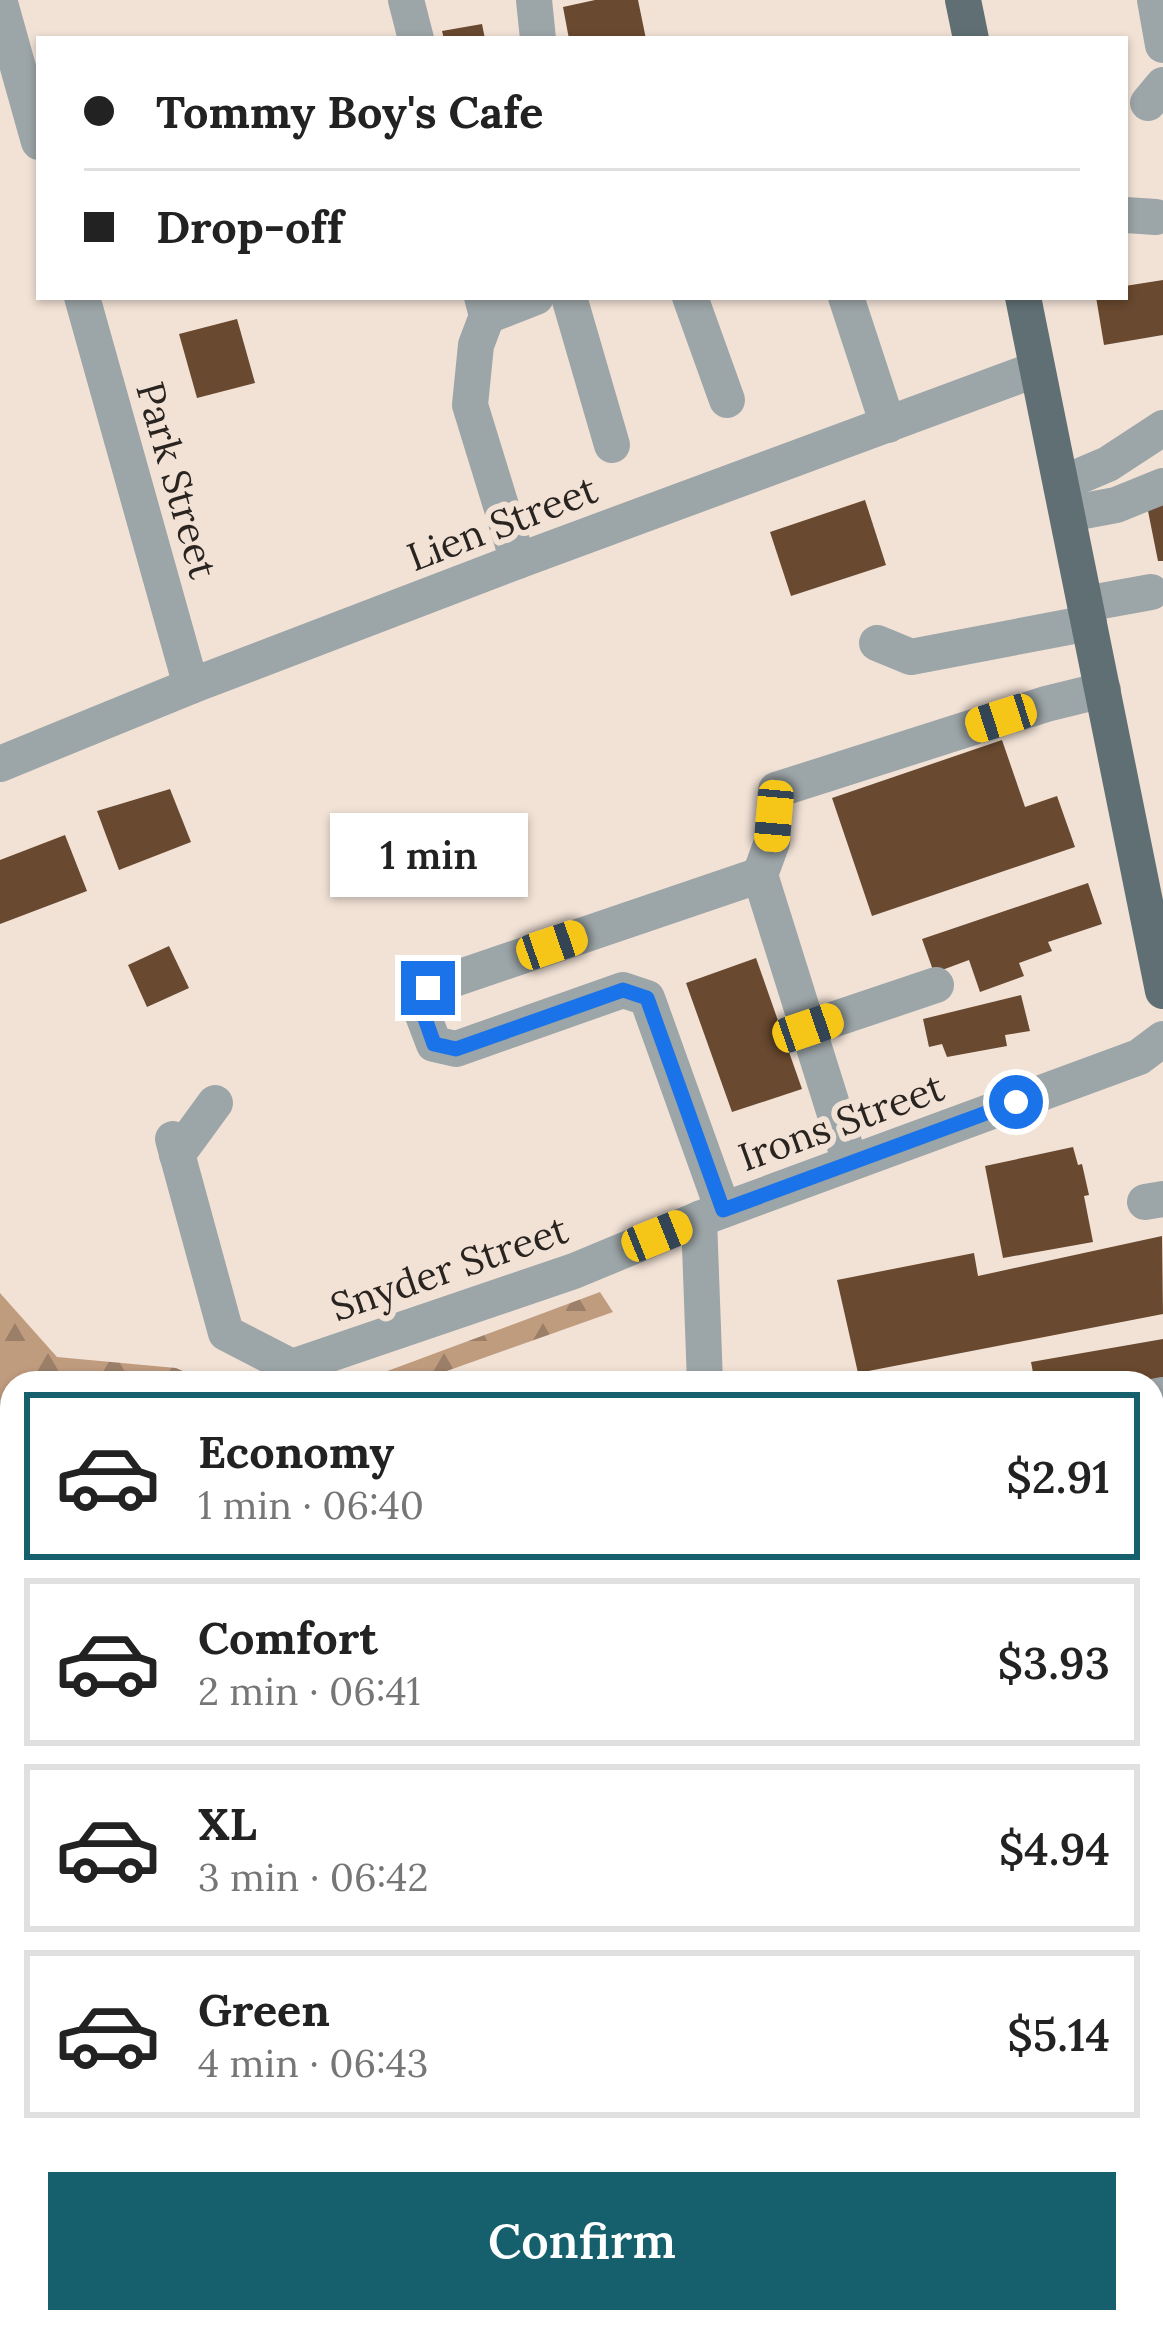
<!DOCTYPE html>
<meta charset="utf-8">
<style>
body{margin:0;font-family:Lora,serif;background:#f2f2f2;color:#222;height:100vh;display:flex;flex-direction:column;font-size:45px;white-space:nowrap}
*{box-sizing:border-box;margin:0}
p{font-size:39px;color:#767676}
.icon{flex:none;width:66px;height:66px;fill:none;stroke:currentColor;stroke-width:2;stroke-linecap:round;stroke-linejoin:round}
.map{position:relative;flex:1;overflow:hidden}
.side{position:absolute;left:0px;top:1371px;width:1164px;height:963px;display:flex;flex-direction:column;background:#fff;border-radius:36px 36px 0 0;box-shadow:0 3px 9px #0004}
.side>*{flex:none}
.guide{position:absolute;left:36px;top:36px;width:1092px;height:264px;border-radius:0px;box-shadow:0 3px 9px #0004;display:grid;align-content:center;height:264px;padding:0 48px;background:#fff}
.end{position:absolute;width:54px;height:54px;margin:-27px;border:15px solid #1a73e8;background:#fff;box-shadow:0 0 0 6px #fff}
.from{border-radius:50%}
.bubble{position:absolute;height:84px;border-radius:0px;background:#fff;box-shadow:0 3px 9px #0004;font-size:39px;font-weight:600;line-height:84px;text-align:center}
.car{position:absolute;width:36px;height:72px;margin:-36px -18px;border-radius:15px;box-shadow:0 0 9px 3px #0007;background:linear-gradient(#f5c518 24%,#345 0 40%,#f5c518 0 76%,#345 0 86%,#f5c518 0)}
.guide b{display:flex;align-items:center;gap:42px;height:114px;font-size:45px}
.guide b+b{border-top:3px solid #e0e0e0}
.guide i{width:30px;height:30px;background:#222}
ul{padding:21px 0 0;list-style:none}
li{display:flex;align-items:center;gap:36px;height:168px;margin:0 24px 18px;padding:0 24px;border:6px solid #e0e0e0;border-radius:0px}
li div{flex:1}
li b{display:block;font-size:45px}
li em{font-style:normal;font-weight:600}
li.selected{border-color:#16606e}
li>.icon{width:108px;height:108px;stroke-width:1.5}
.button{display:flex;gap:24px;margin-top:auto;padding:24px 48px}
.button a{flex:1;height:138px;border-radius:0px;background:#16606e;color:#fff;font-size:48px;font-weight:600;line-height:138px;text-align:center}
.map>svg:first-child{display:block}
.forest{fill:url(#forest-firs)}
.building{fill:#69492f}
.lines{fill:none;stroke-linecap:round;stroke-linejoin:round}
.minor{stroke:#9ca5a7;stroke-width:36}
.major{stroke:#5f6f73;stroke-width:36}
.route{stroke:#1a73e8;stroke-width:15}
.labels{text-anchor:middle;stroke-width:12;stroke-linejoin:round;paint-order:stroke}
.street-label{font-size:39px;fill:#2a2420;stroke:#f2e2d6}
</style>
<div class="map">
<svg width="1163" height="2332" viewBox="0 0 1163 2332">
<defs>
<pattern id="forest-firs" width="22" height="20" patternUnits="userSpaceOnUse" patternTransform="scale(3)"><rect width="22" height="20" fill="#c09c7f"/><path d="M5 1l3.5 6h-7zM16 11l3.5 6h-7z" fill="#9c7f68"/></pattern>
</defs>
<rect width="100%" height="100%" fill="#f2e2d6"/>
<!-- forest -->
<g class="forest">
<path d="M600,1292L613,1312L413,1383H355Z"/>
<path d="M0,1293L57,1357L176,1368L210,1383H12V1452L0,1461Z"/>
</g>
<!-- building -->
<g class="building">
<path d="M595,0H638L646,39H569L563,7Z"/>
<path d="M482,24L485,39H444L442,31Z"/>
<path d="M1163,280V335L1104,345L1096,297H1125V286Z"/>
<path d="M237,319L255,383L197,398L179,334Z"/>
<path d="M865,500L886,565L791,596L770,532Z"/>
<path d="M1163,503V561H1158L1147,506Z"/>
<path d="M1002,740L1025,807L1057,796L1075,847L872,916L832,798Z"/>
<path d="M170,789L191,842L119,870L97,811Z"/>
<path d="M65,835L87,891L0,924V860Z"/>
<path d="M1088,883L1102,924L1048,942L1052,951L1019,963L1024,976L980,992L969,960L934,973L922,939Z"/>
<path d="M169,946L189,988L147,1007L128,965Z"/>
<path d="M756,958L802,1089L732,1112L686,983Z"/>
<path d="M1021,995L1030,1031L1005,1035L1007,1046L947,1057L942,1044L929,1047L923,1019Z"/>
<path d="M1073,1147L1078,1165L1082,1164L1089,1195L1084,1196L1093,1242L1003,1258L985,1166Z"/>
<path d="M1162,1236L1163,1314L858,1373L837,1280L974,1253L978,1276Z"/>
<path d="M1163,1339V1378L1131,1383H1035L1031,1362Z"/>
<path d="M1163,1455V1520L1152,1521V1457Z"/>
<path d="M1163,1524V1602H1152V1526Z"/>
<path d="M1152,1627H1163V1699L1152,1698Z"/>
<path d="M1152,1702L1163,1703V1975L1152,1972Z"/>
<path d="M0,1842L12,1849V1918L0,1937Z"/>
<path d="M1152,1981L1163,1984V2332H1120L1087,2324L1152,2322Z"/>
<path d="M319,2322H423L417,2332H336Z"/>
<path d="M551,2322H602L599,2332H548Z"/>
<path d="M626,2322H725L723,2332H659Z"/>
</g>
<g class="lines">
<!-- minor -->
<g class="minor">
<path d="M406,0L416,39"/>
<path d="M534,0L538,39"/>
<path d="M1155,0L1163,45"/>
<path d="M0,3L39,142"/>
<path d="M1148,103L1163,85"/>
<path d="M1125,215L1156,217"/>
<path d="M82,297L191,686"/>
<path d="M482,297L487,316L536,297"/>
<path d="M569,297L612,445"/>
<path d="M690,297L727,400"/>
<path d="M846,297L888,425"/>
<path d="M487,316L476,345L470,405L518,561"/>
<path d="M1061,484L1108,464L1163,428"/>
<path d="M1068,514L1116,505L1163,486"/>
<path d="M1085,604L1151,592"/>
<path d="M877,643L911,657L1089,623"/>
<path d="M0,764L191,686L518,561L1037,369"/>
<path d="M808,1028L936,985"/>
<path d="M173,1139L226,1333L292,1367L574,1271L699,1219L1139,1057L1163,1039"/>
<path d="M177,1155L215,1103"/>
<path d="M850,1162L760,875L772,842L776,790L1046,704L1103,690"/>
<path d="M1145,1202L1163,1199"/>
<path d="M723,1210L647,998L623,990L456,1049L434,1044L421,1010L428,988L760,875"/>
<path d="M699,1219L705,1383"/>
<path d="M1152,1397L1163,1395"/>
<path d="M0,1553L12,1560"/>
<path d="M0,1630L12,1611"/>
<path d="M0,2057L12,2039"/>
<path d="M518,2332L522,2322"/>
<path d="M802,2332L804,2322"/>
</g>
<!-- major -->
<g class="major">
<path d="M963,0L971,39"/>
<path d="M1023,297L1163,991"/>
<path d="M0,2204L12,2212"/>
<path d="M205,2322L221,2332"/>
<path d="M110,2332L118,2322"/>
</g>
</g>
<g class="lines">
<!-- route -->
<path class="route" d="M428,988L422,1010L434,1044L456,1049L623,990L647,998L723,1210L1016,1102"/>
</g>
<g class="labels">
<!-- street labels -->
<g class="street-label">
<text transform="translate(177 480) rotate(74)" y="14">Park Street</text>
<text transform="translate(502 523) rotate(-21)" y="14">Lien Street</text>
<text transform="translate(841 1122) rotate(-20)" y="14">Irons Street</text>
<text transform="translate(449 1268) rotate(-19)" y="14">Snyder Street</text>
</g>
</g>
</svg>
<i class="end from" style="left:1016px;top:1102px"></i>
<i class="end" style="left:428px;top:988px"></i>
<div class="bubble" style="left:330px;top:813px;width:198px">1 min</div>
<i class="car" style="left:1001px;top:718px;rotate:252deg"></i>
<i class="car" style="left:774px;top:816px;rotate:185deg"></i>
<i class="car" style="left:552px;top:945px;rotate:71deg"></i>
<i class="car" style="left:808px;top:1028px;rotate:71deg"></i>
<i class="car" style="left:657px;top:1236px;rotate:68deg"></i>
<div class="guide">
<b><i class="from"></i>Tommy Boy's Cafe</b>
<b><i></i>Drop-off</b>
</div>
<section class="side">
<ul>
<li class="selected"><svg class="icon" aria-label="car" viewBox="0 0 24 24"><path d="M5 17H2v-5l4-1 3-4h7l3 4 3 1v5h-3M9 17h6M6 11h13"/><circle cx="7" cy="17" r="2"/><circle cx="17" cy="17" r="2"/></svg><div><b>Economy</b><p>1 min · 06:40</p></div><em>$2.91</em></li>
<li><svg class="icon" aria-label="car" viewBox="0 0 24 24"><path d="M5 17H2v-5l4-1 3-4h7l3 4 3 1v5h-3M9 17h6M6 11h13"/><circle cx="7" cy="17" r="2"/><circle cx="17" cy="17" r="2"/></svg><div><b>Comfort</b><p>2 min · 06:41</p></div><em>$3.93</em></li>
<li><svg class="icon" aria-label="car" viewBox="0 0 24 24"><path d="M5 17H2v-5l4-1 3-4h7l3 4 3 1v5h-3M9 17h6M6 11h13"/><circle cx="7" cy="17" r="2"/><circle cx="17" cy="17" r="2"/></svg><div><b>XL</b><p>3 min · 06:42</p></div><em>$4.94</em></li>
<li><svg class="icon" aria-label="car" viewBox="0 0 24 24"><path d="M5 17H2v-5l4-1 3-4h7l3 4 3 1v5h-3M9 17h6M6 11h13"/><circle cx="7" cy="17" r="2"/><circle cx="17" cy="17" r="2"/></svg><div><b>Green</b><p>4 min · 06:43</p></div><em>$5.14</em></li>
</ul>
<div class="button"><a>Confirm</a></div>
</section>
</div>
